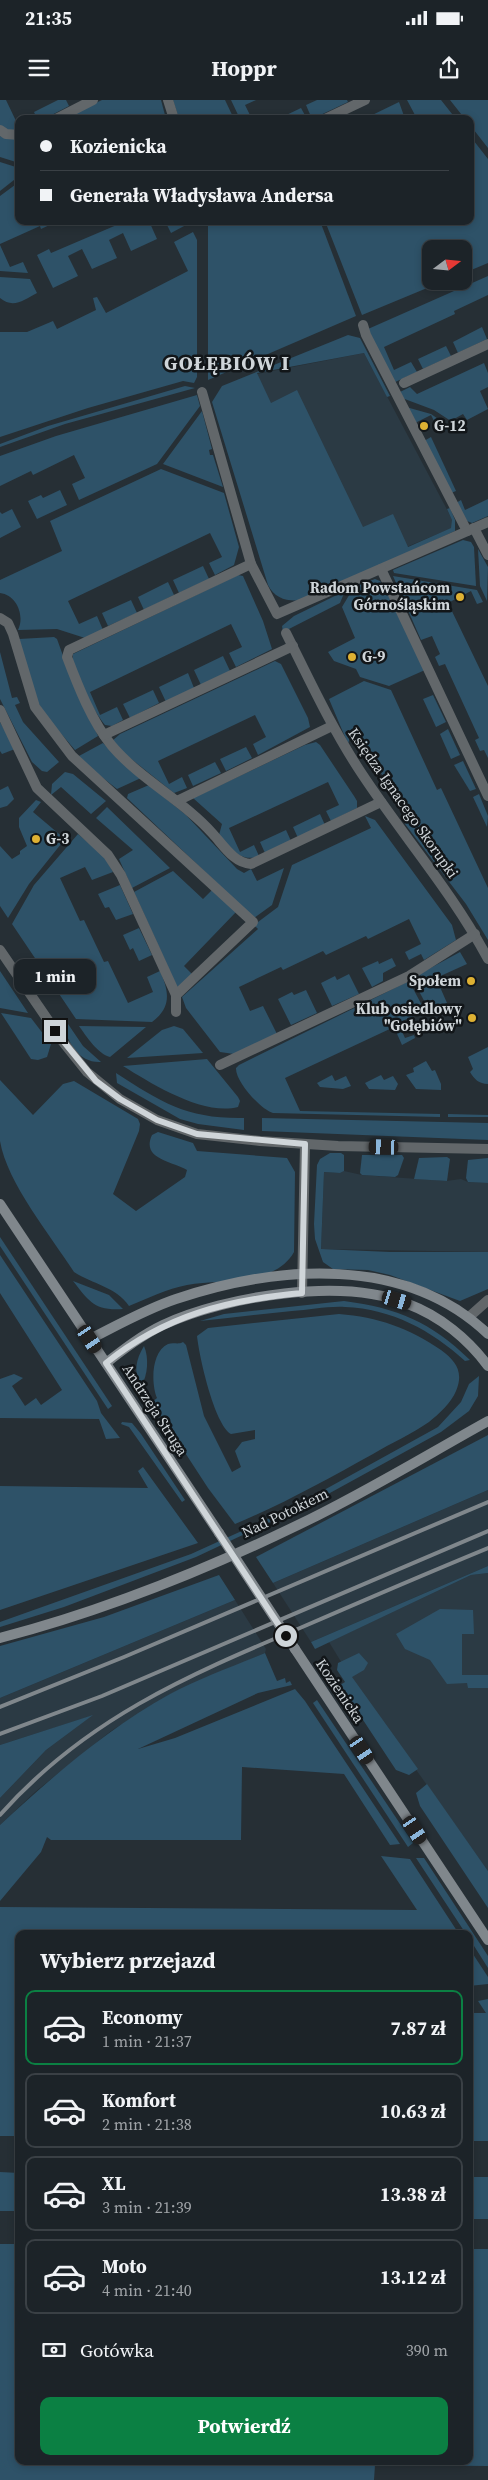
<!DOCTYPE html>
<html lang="pl">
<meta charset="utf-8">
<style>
body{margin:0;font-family:"Source Serif 4",serif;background:#252b30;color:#f1f3f6;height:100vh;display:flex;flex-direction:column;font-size:19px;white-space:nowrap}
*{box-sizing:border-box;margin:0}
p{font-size:16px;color:#a0a4a8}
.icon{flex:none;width:28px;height:28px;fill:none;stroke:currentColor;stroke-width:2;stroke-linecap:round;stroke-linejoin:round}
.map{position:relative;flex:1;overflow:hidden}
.side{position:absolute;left:15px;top:1830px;width:458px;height:535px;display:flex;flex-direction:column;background:#1c2328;border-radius:10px;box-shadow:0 2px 8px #0003,0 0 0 1px #3a4045}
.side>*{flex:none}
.banner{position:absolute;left:15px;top:15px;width:459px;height:110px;border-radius:10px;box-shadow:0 2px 8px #0003,0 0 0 1px #3a4045;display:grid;align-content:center;height:110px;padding:0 25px;background:#1c2328}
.needle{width:32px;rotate:74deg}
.buttons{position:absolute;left:422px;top:140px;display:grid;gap:10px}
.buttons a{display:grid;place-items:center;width:50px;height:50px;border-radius:10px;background:#1c2328;box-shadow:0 2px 8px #0003,0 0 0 1px #3a4045;font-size:25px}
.end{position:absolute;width:22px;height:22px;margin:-11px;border:6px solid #cfd5d9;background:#111;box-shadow:0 0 0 2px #111}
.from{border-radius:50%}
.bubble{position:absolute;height:35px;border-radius:10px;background:#1c2328;box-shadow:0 2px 8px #0003,0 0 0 1px #3a4045;font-size:16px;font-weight:700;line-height:35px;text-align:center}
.car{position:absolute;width:15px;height:30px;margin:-15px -8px;border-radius:6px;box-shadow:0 0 4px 1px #0007;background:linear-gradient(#222 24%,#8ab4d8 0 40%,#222 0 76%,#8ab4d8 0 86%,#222 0)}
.banner b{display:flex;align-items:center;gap:18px;height:48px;font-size:19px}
.banner b+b{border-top:1px solid #3a4045}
.banner i{width:12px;height:12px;background:#f1f3f6}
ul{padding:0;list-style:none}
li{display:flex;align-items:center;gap:15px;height:75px;margin:0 10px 8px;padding:0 15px;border:2px solid #3a4045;border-radius:10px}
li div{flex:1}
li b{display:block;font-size:19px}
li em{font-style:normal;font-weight:700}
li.active{border-color:#0b8043}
li>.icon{width:45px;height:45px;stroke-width:1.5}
h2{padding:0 25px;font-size:22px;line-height:60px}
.pay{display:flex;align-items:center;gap:12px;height:55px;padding:0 25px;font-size:19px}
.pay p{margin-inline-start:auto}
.action{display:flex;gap:10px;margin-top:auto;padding:10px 25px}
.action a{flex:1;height:58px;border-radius:10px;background:#0b8043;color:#fff;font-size:20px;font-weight:700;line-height:58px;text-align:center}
.status{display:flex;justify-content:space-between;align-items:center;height:35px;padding:0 25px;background:#1c2328;direction:ltr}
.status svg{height:14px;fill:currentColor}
header{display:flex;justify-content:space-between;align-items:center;height:65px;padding:0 25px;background:#1c2328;font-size:22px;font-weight:700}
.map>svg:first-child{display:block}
.built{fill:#2b3a44}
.green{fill:#2e5268}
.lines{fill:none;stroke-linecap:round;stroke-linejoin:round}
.street{stroke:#62676a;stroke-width:10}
.secondary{stroke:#80878c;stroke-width:10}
.rail{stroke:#80878c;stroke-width:4}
.secondary-bridge{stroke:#80878c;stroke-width:10}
.route{stroke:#cfd5d9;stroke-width:6}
.poi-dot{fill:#deb133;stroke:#121619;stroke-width:2}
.labels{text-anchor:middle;stroke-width:5;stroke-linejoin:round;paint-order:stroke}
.poi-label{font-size:15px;font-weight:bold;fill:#cfd5d9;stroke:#121619;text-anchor:start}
.street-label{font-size:15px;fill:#cfd5d9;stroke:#121619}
.district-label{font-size:20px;font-weight:bold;letter-spacing:1px;fill:#cfd5d9;stroke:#121619}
</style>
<div class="status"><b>21:35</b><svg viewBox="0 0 49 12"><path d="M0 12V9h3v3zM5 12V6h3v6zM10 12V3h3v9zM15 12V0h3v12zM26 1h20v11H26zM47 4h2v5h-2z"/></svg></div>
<header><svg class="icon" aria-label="menu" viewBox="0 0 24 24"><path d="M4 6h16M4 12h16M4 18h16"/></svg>Hoppr<svg class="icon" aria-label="share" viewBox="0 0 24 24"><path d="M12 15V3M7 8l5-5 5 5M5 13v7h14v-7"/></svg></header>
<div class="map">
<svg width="488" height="2380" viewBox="0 0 488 2380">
<rect width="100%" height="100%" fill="#262f35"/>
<!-- built -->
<g class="built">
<path d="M364,253L452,419V428L349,471L257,274Z"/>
<path d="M344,1071L362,1075L446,1081L461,1079L468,1082L488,1083V1152L321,1149L324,1072L340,1073Z"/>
<path d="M488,1390V1466L311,1542L273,1483Z"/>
<path d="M488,1473V1771L351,1578L329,1542L471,1475Z"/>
<path d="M235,1500L266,1549L265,1553L171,1594L111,1631L35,1692L0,1725V1698L46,1650L91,1616L0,1645V1598Z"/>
</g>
<!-- green -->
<g class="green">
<path d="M0,0H6L16,21L19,20V31L8,32L0,27Z"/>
<path d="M58,0H66L69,6L44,19H37L34,12Z"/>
<path d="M102,0H161L166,19H62Z"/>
<path d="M173,0H225L234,19H179Z"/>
<path d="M231,0H256L245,5L252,19H240Z"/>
<path d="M317,0H347L348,2L312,19L306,5Z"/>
<path d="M407,0H441L456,19H420L418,15H415Z"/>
<path d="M450,0H488V48L470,25V19H465Z"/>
<path d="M399,2L404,16L408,15L410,19H364Z"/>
<path d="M301,8L307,19H278Z"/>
<path d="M0,36L7,39H19V63L0,57Z"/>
<path d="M470,36L488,59V163L464,173V149H431V181H444L362,215L325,121H470Z"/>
<path d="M0,62L19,68V76L0,91Z"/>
<path d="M19,82V121H58L41,129L40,126L0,144V96Z"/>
<path d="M126,121L130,124L149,121L157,139L131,151L123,133L109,140L117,158L92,169L82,149L68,156L78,176L53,188L37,155L49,149L51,153Z"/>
<path d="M165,121H189L186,125L171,133Z"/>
<path d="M208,121H320L356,216L208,280Z"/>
<path d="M193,132L197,140V277L194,283L183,281L88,308L0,337V232H27L53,221L57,229L96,210L93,198L97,197L106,213L188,171L174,142Z"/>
<path d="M0,145L10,167L23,162L28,173L0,171Z"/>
<path d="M488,176V195L454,211L455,214L384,247L394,270L411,262L417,272L393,283L368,229Z"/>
<path d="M0,177L30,179L37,193C24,200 13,209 0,198Z"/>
<path d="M482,227L487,239L458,253L453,242Z"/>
<path d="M348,235L360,238L390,296L387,297L364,253L257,273L271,303L297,290L363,427L393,414L408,447L451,428L452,420L447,409L450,408L455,420V431L303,500C288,502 275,499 268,485L212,302L222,286Z"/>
<path d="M446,246L451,256L423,269L418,259Z"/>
<path d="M484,263L488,273V287L480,291L488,309L467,320L463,314L454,319L457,325L434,310L402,298L398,293L410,287L417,294Z"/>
<path d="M185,286L195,288L65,324L0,347V344L48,326Z"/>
<path d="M197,295L200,306L157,364L79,400L72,384L85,378L74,355L33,375L31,371L0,386V356L56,336Z"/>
<path d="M406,307L431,314L451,328L440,333L431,315L415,323Z"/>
<path d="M202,311L212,349L209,350L210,355H213L223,387L163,364Z"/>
<path d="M431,337L456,391L451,393L424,341Z"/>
<path d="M161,369L224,393L239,447L234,465L215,475L209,463L222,457L210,433L68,501L79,524L97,516L103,530L85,538L57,529L18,530C25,516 17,495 0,493V480L62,451L50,421Z"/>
<path d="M60,390L67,405L37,419L28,401L41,395L43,398Z"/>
<path d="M488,399V416L472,423L467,421L456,403L461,400L465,410Z"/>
<path d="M12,409L21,427L0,438V412L2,414Z"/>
<path d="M463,440L471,442L474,447L476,486L394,473L393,470Z"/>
<path d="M478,449L488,467L487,501L480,486Z"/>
<path d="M203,466L209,479L179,493L173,480Z"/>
<path d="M238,475L243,476L263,521L272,549L236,567L229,553L242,547L231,524L90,592L100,615L117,607L123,620L112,626L105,625C95,613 70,569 73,554Z"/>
<path d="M393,476L477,490L483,502L477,504L471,491L448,503L488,586V658L484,650L480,651L475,640L479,638L445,564L439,566L435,557L440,554L432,536L421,540Z"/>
<path d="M375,479L380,481L385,488L425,570L389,586L360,577L356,569L334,561L328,552L355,538L342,507L354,487Z"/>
<path d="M168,482L174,495L144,510L138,497Z"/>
<path d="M345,491L340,503L283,532L282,526L294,516Z"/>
<path d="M131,500L137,513L108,526L102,513Z"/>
<path d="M54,537L57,539L71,578L98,636L75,650L46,616L34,596L19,539Z"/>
<path d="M0,552L12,598L17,597L20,603L15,605L23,622L59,662L47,672L42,671L32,662L0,599Z"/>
<path d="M223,556L230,571L201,585L194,570Z"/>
<path d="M275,561L281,564L308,618L310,627L258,655L253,644L266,637L255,615L158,661L169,684L182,677L187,688L174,693L115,646L112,641L120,634Z"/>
<path d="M188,573L194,588L166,602L159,587Z"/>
<path d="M364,581L391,590L437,690L441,688L488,788V840L466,804L405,724V708L352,631L348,644L329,599Z"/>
<path d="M153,590L159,603L130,618L123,604Z"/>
<path d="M433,595L446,622L436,627L423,599Z"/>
<path d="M0,622L15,649L2,654L0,651Z"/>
<path d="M448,629L460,655L451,659L440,634Z"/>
<path d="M316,642L320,645L354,696L357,701V708L331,721L326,711L339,705L328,682L229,728L240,752L254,745L259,756C240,763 231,748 219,735L222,724L193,698L305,645Z"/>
<path d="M103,643L141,678L117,689L84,663L79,656Z"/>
<path d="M246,647L252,658L226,671L220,659Z"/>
<path d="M463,661L476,689L470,691L454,665Z"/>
<path d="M215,662L221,673L193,686L188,675Z"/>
<path d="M65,672L73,674L106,701L91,714L61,687L51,695L52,684Z"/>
<path d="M149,685L186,715L237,769L244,773L251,769L257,781L284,768L272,805L254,818L127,698L128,694Z"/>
<path d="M8,686L14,699L7,706L0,708V690Z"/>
<path d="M479,694L488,716L487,727L473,697Z"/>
<path d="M36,700L41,702L33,712L65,739L29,784L8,818L0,806V746L12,759L20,754V751L27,746L19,727V718Z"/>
<path d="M107,707L170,768L132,788L119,759L133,750L96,718Z"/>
<path d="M320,714L325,725L298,738L293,727Z"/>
<path d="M365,716L375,720L452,825L456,840L424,860L421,854L409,860L405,852L421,844L409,819L368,839L366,836L326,855L323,851L283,870L281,867L239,887L250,911L263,906L277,934L234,954L220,952L186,908L182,897L258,829L254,825L278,807L292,765L371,728Z"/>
<path d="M286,730L291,741L265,753L260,742Z"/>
<path d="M78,734L104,756L113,772L92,780L85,767L60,778L80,821L84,820L104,862L108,861L128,903L153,892L147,877L160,871C169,891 172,907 152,922L76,919L12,824L34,785Z"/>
<path d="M173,771L203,799L212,790L236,812L184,866L193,875L178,889L134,792Z"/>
<path d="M120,785L133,814L116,820L109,807L105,808L98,794Z"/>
<path d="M139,828L152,855L139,861L133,848L130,850L123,835Z"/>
<path d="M460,852L467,864L436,878L447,903L429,910L412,878Z"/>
<path d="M392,858L396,866L383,873V881L372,887L362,868L378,861L379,864Z"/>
<path d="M0,871L28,913L0,908Z"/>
<path d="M349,874L359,894L332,906L321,883L335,876L337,880Z"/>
<path d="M409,881L425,911L398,923L405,938L414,935L415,938L402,945L394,927L285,978L300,1011L440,1014V1017L273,1013C261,1010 235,981 236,968L239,965Z"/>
<path d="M306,890L317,913L291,925L278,899L292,892L294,895Z"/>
<path d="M1,913L31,918L51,944L47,957L38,960L31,959Z"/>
<path d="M61,924H68L83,946L101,962C78,963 70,943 61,924Z"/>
<path d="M79,926L146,927L110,957C98,954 86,936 79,926Z"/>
<path d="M174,926L183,929L203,953L127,958L162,930Z"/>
<path d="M488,947V984C479,984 474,979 470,972L473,969L468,957Z"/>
<path d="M207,959L238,997L240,1001L238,1007C203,1016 152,984 123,966Z"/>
<path d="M426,961L432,971L435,970L441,984V990L416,989L406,975L414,972L413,968Z"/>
<path d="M116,973C162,1003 188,1019 244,1018V1030L198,1024L180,1019L117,983Z"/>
<path d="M332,975L335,981L346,976L351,986L343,989L320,987L317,983Z"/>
<path d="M381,975L384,980L393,976L398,984L395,990L369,989L365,983Z"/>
<path d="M0,980L33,1015L63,984L74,981L138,1019L140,1024L139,1031L113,1094L136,1111L185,1077L187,1070C171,1061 141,1059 152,1035L158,1032L193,1043L197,1051L287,1058L295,1072L294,1152C275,1186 221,1179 187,1185C167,1189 148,1198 129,1206C116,1187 93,1184 74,1172C51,1136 7,1083 0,1041C0,1022 0,999 0,980Z"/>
<path d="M448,1014L488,1015V1017H448Z"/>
<path d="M262,1018L488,1023V1040L262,1031Z"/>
<path d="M330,1053H341L344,1055V1071L340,1073L324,1072L321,1149L390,1152H488V1189L460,1201L390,1175L368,1170L333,1169L323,1162L315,1139L314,1124L317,1065L320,1059Z"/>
<path d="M362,1055H402L404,1058L398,1075L395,1077L362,1075L360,1073Z"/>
<path d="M447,1057L450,1059L447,1081L414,1079L419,1058Z"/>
<path d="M488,1058V1083L468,1082L466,1078L468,1060Z"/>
<path d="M0,1137L112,1306L108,1309L0,1146Z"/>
<path d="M0,1155L97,1301L101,1313L120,1338L106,1339L99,1319L0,1318V1279L14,1274L23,1278L12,1286L25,1306L36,1298L41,1305L62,1290L0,1193Z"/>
<path d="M73,1181L109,1195L123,1209C94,1211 89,1201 73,1181Z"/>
<path d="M344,1201C398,1208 431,1222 470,1260L465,1261C431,1230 392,1209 345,1207C328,1206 309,1210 292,1211C261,1214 230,1218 200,1221L224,1214Z"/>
<path d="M339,1214C378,1217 409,1228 441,1250C456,1261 464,1272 456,1291C451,1303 439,1314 429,1322C412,1334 391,1343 373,1354C328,1379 283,1404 235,1424L208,1388L152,1302L157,1298C151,1284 151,1252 168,1244C174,1242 178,1245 183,1242L186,1245L204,1316L232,1372L241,1367L235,1351L242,1342L255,1339V1330L231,1334C214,1324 199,1255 197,1236L208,1228Z"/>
<path d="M144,1246C149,1257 148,1276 141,1286C133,1272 136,1259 144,1246Z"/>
<path d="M479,1276L478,1296L469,1311L441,1332L319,1399L196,1457L64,1507L0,1527V1522L191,1454L286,1411L438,1327L461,1302L469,1284Z"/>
<path d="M122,1322L132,1323L141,1334L185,1400L182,1402L129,1327L121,1324Z"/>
<path d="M488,1335V1390L273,1483L256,1457Z"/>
<path d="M143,1367L198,1443L0,1510V1386L148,1388L138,1371Z"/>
<path d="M488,1466V1473L471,1475L315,1549L311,1542Z"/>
<path d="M219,1475L235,1500L0,1598V1546L104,1517Z"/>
<path d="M440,1509L473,1510L474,1534H462V1575H488V1588H468L467,1583L447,1584L430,1560L405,1549L396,1534Z"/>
<path d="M265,1553L277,1581L285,1578L286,1583L290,1581L292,1585L258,1593L138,1649L175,1638L295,1589L305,1601L400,1744L390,1745L344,1674L242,1667L241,1740H51L47,1737L41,1752L0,1801V1725C53,1676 107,1629 170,1594C200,1578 234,1566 265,1553Z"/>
<path d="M359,1553L368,1563L364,1570L352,1577L418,1669L409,1675L396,1670L340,1585L345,1582L337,1570L338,1563Z"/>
<path d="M317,1600L413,1743L408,1747L313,1603Z"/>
<path d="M93,1615L46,1650L0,1698V1645Z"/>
<path d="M427,1684L488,1771V1808L420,1706L416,1693Z"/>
<path d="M381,1756L410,1759L459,1834H19V2036H0V1807L417,1810Z"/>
<path d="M416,1758H424L488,1856V1868L469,1838V1834H466Z"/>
<path d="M469,1848L488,1877V1884L469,1886Z"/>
<path d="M488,1899V2041H469V1913H486L478,1901Z"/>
<path d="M0,2072L19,2073V2111H0Z"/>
<rect x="469" y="2077" width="19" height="42"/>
<path d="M0,2144H19V2361H469V2149H488V2366L375,2365L374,2380H0Z"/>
</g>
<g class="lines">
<!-- street -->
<g class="street">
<path d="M168,0L174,19"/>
<path d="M56,19L93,0"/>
<path d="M325,19L365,0"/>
<path d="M0,30L6,34L19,35"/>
<path d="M363,225L366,235L467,431"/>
<path d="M404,283L488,244"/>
<path d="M202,292L251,464L277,514L488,422"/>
<path d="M474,428L488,455"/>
<path d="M251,464L69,550L67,557C78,586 92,622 112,646C141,680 184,701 213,734C224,746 234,763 251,764L381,702"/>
<path d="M381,469L488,696"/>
<path d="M0,518L8,523L13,534L35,607L72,656L253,822L176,895"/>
<path d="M286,533C310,581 332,629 362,674C403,736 453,793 488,859"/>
<path d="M0,610L37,688L108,755L121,775L176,895V912"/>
<path d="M104,635L293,546"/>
<path d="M177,701L332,626"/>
<path d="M0,850L63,942L87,972L120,999L157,1020L197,1034L260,1041L338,1046L488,1049"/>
<path d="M220,965L409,876L475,834"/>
<path d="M302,1193L305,1044"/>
<path d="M469,1217L488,1200"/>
</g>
<!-- secondary -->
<g class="secondary">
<path d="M0,1104L219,1433"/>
<path d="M90,1239C118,1225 146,1209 176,1199C278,1165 405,1155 488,1234"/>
<path d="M106,1263C124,1249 142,1235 163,1225C226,1196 342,1177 408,1204C440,1216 468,1239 488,1266"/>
<path d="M0,1538C103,1511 203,1471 298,1425C363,1394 425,1356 488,1321"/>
<path d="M295,1549L488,1840"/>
</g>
<!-- rail -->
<g class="rail">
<path d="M0,1607L124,1557L488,1402"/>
<path d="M0,1634L102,1596L488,1431"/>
<path d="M0,1715C84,1620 186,1576 300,1528C362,1501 425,1474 488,1448"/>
</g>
<!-- secondary-bridge -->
<path class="secondary-bridge" d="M219,1433L295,1549"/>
</g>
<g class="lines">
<!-- route -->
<path class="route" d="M55,931L96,981L120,999L157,1020L197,1034L305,1044L302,1193C227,1200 166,1215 106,1263L286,1536"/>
</g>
<!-- markers -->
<g class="poi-dot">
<circle cx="424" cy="326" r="5"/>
<circle cx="460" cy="497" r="5"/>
<circle cx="352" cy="557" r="5"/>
<circle cx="36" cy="739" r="5"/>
<circle cx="471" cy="881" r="5"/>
<circle cx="472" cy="918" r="5"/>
</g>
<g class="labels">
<!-- poi labels -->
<g class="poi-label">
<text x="434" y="331">G-12</text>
<text x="450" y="493" text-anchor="end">Radom Powstańcom<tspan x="450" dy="17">Górnośląskim</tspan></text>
<text x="362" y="562">G-9</text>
<text x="46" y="744">G-3</text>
<text x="461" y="886" text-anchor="end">Społem</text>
<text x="462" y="914" text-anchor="end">Klub osiedlowy<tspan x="462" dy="17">"Gołębiów"</tspan></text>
</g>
<!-- street labels -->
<g class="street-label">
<text transform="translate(403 703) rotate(55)" y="5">Księdza Ignacego Skorupki</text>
<text transform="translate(155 1310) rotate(57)" y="5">Andrzeja Struga</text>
<text transform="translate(285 1413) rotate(-26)" y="5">Nad Potokiem</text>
<text transform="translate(340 1591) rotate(56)" y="5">Kozienicka</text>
</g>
<!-- district labels -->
<g class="district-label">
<text x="227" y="270">GOŁĘBIÓW I</text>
</g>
</g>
</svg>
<div class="buttons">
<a><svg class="needle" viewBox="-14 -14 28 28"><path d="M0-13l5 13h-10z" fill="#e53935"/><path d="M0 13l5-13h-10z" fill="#a0a4a8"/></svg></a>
</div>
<i class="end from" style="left:286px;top:1536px"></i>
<i class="end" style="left:55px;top:931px"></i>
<div class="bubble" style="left:14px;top:859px;width:82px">1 min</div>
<i class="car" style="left:384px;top:1047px;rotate:272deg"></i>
<i class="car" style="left:397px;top:1200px;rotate:107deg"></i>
<i class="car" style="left:90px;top:1239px;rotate:146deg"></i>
<i class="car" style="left:362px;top:1650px;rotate:146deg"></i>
<i class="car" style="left:415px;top:1730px;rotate:147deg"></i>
<div class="banner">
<b><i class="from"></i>Kozienicka</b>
<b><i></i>Generała Władysława Andersa</b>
</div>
<section class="side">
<h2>Wybierz przejazd</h2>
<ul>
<li class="active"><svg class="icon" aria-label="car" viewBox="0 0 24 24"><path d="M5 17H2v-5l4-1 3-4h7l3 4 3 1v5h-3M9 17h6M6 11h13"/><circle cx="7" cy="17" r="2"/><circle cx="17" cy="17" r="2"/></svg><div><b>Economy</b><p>1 min · 21:37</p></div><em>7.87 zł</em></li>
<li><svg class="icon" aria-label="car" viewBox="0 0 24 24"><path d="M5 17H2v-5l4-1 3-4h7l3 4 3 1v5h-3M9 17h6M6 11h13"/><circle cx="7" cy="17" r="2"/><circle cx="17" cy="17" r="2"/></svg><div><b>Komfort</b><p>2 min · 21:38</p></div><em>10.63 zł</em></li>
<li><svg class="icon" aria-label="car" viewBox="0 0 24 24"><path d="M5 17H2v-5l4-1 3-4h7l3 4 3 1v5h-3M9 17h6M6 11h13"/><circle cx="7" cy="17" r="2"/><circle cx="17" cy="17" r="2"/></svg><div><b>XL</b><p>3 min · 21:39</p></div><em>13.38 zł</em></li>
<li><svg class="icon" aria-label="car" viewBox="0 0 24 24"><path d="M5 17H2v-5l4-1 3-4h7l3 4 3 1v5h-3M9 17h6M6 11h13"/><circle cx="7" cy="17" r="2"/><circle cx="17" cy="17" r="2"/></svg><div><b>Moto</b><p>4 min · 21:40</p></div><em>13.12 zł</em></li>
</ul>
<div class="pay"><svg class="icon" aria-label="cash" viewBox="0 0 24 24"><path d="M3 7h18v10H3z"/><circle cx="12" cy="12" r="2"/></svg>Gotówka<p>390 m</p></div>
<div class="action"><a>Potwierdź</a></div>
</section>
</div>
